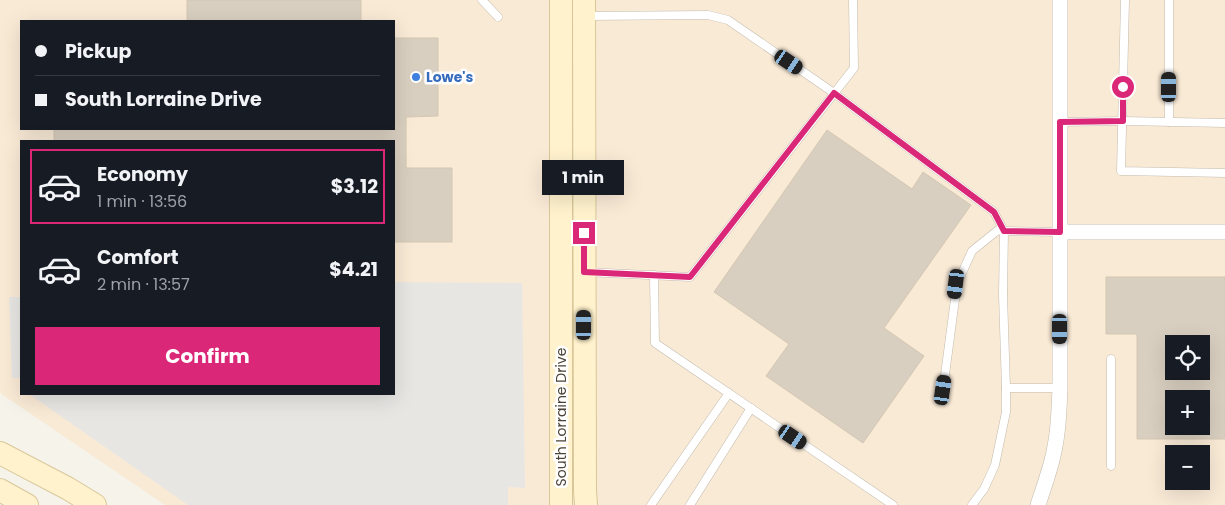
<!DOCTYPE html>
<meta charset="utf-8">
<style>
body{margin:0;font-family:Poppins,sans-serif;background:#20242c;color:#f1f3f6;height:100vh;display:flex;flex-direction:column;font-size:19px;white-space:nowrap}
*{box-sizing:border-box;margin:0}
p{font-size:16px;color:#9ea1a6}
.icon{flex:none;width:28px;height:28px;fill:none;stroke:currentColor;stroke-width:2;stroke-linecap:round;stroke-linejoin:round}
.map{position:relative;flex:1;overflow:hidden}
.drawer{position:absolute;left:20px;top:140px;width:375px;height:255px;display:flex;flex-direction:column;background:#171b24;border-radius:0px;box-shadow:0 5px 20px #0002}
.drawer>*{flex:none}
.top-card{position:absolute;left:20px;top:20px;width:375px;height:110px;border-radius:0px;box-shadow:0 5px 20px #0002;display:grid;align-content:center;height:110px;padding:0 15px;background:#171b24}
.fabs{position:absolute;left:1165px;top:335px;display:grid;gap:10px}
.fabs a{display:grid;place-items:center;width:45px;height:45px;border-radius:0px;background:#171b24;box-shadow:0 5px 20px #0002;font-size:25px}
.end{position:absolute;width:22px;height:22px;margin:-11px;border:6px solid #db2777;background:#fff;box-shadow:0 0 0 2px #fff}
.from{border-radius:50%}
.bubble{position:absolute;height:35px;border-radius:0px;background:#171b24;box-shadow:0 5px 20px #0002;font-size:16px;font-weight:700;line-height:35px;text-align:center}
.car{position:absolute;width:15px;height:30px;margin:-15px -8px;border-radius:6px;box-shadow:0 0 4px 1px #0007;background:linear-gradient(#222 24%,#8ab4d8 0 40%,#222 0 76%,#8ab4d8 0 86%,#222 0)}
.top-card b{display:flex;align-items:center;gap:18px;height:48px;font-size:19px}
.top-card b+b{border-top:1px solid #363941}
.top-card i{width:12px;height:12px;background:#f1f3f6}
ul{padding:9px 0 0;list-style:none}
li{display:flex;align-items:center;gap:15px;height:75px;margin:0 10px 8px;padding:0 5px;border:2px solid transparent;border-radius:0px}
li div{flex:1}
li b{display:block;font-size:19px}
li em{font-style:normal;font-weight:700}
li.selected{border-color:#db2777}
li>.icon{width:45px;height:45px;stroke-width:1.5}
.action{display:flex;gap:10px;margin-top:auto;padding:10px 15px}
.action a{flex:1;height:58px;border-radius:0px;background:#db2777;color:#fff;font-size:20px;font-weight:700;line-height:58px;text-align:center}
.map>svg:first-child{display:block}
.commercial{fill:#f9ead6;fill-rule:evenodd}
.parking{fill:#e8e6e3}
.building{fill:#d9cfc0;stroke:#d4c7b2;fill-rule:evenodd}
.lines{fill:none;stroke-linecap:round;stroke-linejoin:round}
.lane-casing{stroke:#c3bbad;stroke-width:9}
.street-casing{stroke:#c3bbad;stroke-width:16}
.secondary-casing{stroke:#d9c799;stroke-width:24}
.lane{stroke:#fff;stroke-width:8}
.street{stroke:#fff;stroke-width:15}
.secondary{stroke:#fff2cd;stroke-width:22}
.route{stroke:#db2777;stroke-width:6}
.shop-dot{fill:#3f7fe0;stroke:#fff;stroke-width:2}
.labels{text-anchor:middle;stroke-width:5;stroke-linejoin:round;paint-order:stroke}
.shop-label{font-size:14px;font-weight:bold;fill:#366cbe;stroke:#fff;text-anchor:start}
.street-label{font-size:14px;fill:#4c4438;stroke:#fff}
</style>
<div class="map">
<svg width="1225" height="505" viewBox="0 0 1225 505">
<rect width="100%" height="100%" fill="#f6f3eb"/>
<!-- commercial -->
<path class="commercial" d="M0,0H1225V505H165L0,393ZM21,21H394V129H21ZM21,141H394V394H21ZM1174,344H1201V371H1174ZM1174,399H1201V426H1174ZM1174,454H1201V481H1174Z"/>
<!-- parking -->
<g class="parking">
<path d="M394,282L522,283L525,488L508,487V505H188L29,394H394Z"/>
<path d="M9,297H21V378H12Z"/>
</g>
<!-- building -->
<g class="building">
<rect x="187" y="0" width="174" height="21"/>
<path d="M394,38H438V116L406,117V168H452V242H394V141H54V129H394Z"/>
<path d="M827,130L912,189L923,172L971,205L884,328L924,356L863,443L766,376L789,344L714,292Z"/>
<path d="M1106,277H1225V439H1137V334H1106ZM1174,344H1201V371H1174ZM1174,399H1201V426H1174Z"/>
</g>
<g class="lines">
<!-- lane casing -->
<g class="lane-casing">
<g id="lane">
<path d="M482,0L498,17"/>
<path d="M1125,0L1121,171L1225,173"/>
<path d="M1169,0V122"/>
<path d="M585,16L708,15L728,20L834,93L994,212L1004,231"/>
<path d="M1060,122L1123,121L1225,123"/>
<path d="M586,272L690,277L854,68L853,0"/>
<path d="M654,275L655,343L893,505"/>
<path d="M1111,359V466"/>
<path d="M1006,388L1003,295L1004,231L1060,232"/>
<path d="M943,390L957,284L972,251L998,230L1004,231"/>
<path d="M651,505L729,393"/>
<path d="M690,505L751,408"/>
<path d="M972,505L984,489L995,465L1006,412V388H1060"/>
</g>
</g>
<!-- street casing -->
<g class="street-casing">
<g id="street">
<path d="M1060,232H1225"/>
<path d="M1038,505C1044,486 1052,466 1055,446C1059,427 1059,407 1060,388V0"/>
</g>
</g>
<!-- secondary casing -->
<g class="secondary-casing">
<g id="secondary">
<path d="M584,0L585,491L586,505"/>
<path d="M0,453L67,488L95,505"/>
<path d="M0,490L27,505"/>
<path d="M561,505V0"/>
</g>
</g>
<!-- lane -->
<use href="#lane" class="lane"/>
<!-- street -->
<use href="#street" class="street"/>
<!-- secondary -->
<use href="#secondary" class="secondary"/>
</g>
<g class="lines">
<!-- route -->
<path class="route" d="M584,233V272L690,277L834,93L994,212L1004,231L1060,232V122L1123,121V87"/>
</g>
<!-- markers -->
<circle class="shop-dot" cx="416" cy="77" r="5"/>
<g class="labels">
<!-- shop labels -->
<g class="shop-label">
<text x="426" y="82">Lowe's</text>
</g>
<!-- street labels -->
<g class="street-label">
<text transform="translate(561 417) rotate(-90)" y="5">South Lorraine Drive</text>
</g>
</g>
</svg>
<div class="fabs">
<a><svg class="icon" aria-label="locate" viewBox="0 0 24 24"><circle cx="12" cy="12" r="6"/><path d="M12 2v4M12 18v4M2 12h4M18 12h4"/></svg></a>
<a>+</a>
<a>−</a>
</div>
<i class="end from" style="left:1123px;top:87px"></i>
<i class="end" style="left:584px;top:233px"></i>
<div class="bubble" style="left:542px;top:160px;width:82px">1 min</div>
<i class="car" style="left:789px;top:62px;rotate:124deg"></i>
<i class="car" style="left:1169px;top:87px;rotate:0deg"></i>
<i class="car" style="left:956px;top:284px;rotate:187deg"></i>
<i class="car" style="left:584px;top:325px;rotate:0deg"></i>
<i class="car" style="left:1060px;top:329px;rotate:180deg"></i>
<i class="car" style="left:943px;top:390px;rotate:8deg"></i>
<i class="car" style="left:793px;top:437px;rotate:124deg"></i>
<div class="top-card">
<b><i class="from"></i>Pickup</b>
<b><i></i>South Lorraine Drive</b>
</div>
<section class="drawer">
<ul>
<li class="selected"><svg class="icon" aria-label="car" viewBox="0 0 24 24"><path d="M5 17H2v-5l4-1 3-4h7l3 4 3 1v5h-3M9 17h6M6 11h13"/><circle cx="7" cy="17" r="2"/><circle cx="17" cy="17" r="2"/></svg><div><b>Economy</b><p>1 min · 13:56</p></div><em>$3.12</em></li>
<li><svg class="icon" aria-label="car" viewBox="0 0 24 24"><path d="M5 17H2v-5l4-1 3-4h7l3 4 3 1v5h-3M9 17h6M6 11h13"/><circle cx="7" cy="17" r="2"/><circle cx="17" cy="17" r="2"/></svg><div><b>Comfort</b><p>2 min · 13:57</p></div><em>$4.21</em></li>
</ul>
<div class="action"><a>Confirm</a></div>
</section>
</div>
